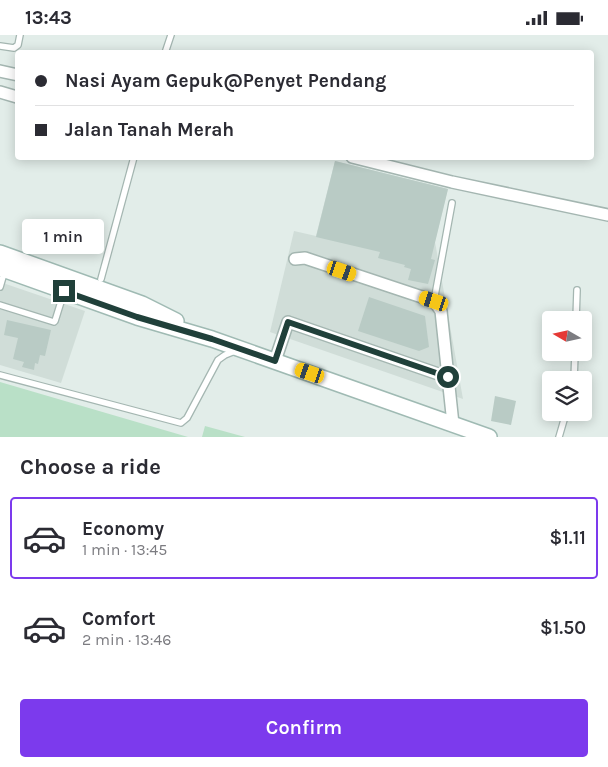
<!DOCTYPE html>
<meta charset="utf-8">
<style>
body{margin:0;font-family:Karla,sans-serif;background:#f7f7f7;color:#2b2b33;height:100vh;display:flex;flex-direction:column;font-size:19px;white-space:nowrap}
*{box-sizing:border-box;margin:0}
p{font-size:16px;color:#7c7c81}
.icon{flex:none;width:28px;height:28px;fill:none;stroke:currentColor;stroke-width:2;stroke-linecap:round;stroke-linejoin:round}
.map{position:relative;height:402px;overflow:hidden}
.drawer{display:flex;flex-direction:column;background:#fff;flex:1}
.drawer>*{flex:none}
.top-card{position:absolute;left:15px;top:15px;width:579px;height:110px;border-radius:5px;box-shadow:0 2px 12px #0003;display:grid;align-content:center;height:110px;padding:0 20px;background:#fff}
.needle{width:32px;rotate:279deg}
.tools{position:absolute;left:542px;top:276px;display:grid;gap:10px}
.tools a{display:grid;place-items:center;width:50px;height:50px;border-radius:5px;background:#fff;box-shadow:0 2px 12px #0003;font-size:25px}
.end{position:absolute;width:22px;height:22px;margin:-11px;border:6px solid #20403a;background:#fff;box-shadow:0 0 0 2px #fff}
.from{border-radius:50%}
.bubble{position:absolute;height:35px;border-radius:5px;background:#fff;box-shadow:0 2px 12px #0003;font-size:16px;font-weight:600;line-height:35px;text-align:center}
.car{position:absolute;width:15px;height:30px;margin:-15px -8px;border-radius:6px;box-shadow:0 0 4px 1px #0007;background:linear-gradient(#f5c518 24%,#345 0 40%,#f5c518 0 76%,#345 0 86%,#f5c518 0)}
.top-card b{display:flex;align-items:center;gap:18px;height:48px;font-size:19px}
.top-card b+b{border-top:1px solid #e1e1e2}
.top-card i{width:12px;height:12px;background:#2b2b33}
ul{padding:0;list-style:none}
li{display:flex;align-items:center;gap:15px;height:82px;margin:0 10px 8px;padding:0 10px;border:2px solid transparent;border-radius:5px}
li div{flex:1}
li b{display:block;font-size:19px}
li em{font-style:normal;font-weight:600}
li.on{border-color:#7c3aed}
li>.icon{width:45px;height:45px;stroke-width:1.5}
h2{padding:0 20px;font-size:22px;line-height:60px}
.cta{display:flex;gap:10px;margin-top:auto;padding:10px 20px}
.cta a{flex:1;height:58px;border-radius:5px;background:#7c3aed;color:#fff;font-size:20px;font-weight:600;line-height:58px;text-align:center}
.status{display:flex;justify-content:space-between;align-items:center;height:35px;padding:0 25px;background:#fff;direction:ltr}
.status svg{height:14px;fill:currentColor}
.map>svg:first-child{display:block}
.built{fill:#d0ddd8}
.green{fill:#b9e0c7}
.building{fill:#b9cbc5}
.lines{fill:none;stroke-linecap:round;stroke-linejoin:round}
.service-casing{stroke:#a4b6b1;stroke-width:8}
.minor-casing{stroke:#a4b6b1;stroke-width:14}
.secondary-casing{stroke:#9fbab3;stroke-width:18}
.service{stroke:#fff;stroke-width:5.5}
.minor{stroke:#fff;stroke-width:11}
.secondary{stroke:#fff;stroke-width:15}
.route{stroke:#20403a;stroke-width:6}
</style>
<div class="status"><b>13:43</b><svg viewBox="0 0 49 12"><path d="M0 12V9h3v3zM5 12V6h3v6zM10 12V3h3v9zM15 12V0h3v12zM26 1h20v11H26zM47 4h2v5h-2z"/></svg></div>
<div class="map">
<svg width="608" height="402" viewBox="0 0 608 402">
<rect width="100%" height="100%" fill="#e2ede9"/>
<!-- built -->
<g class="built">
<path d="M335,126L448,154L435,207L463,364L270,297L294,196L316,201Z"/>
<path d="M0,247L85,276L61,348L0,330Z"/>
</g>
<!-- green -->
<g class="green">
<path d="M0,347L188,402H0Z"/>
<path d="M205,391L245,402H202Z"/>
</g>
<!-- building -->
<g class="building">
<path d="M335,126L448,154L431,224L435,225L428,249L408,245L411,234L404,232L405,230L378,223L380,217L316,202Z"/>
<path d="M369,262L425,281L429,312L419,316L358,296Z"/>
<path d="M7,285L51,295L45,321L40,320L38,329L35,328L34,335L22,332L24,327L13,324L18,303L4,300Z"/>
<path d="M495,361L516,366L511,390L491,386Z"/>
</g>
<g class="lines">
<!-- service casing -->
<g class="service-casing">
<g id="service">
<path d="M0,11L14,13L18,10L20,0"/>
<path d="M165,18L171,0"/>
<path d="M101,244L134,122"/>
<path d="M0,252L5,235"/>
<path d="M434,266L452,168"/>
<path d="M0,270L54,287L55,286L64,257"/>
<path d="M576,285L577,255"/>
<path d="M0,340L181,388L187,383L218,325L225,320L235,316"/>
<path d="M574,345L575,318"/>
<path d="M559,402L566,378"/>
</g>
</g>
<!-- minor casing -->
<g class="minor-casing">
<g id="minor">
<path d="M0,36L18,40"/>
<path d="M0,57L17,62"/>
<path d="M352,122L452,147L608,180"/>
<path d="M295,224L305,223L434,266L441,276L453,389"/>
<path d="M275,326L288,287L447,342"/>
</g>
</g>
<!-- secondary casing -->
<g class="secondary-casing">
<g id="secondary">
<path d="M0,218L142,269L176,286"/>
<path d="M0,233L137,282L212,304L489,402"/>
</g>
</g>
<!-- service -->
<use href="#service" class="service"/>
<!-- minor -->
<use href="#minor" class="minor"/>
<!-- secondary -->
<use href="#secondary" class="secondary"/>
</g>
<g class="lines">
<!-- route -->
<path class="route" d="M64,256L137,282L212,304L275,326L288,287L448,342"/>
</g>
</svg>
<div class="tools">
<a><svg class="needle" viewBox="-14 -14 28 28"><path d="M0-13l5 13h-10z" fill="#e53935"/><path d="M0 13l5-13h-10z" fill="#7c7c81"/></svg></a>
<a><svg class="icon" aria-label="layers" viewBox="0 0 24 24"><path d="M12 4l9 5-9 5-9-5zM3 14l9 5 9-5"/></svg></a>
</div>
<i class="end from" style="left:448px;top:342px"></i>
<i class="end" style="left:64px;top:256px"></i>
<div class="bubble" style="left:22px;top:184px;width:82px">1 min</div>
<i class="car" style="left:342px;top:236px;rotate:109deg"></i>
<i class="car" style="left:434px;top:266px;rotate:288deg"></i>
<i class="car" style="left:310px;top:338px;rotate:289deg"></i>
<div class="top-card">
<b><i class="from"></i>Nasi Ayam Gepuk@Penyet Pendang</b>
<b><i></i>Jalan Tanah Merah</b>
</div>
</div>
<section class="drawer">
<h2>Choose a ride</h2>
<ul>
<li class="on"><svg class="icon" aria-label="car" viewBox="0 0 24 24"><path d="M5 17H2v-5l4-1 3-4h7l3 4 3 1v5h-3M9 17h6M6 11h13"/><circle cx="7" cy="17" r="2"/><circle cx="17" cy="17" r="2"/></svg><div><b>Economy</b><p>1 min · 13:45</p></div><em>$1.11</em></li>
<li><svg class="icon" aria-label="car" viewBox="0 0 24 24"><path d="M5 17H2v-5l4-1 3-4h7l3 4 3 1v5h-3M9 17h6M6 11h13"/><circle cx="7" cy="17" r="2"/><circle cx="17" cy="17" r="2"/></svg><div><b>Comfort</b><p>2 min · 13:46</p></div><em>$1.50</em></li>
</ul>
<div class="cta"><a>Confirm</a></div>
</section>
